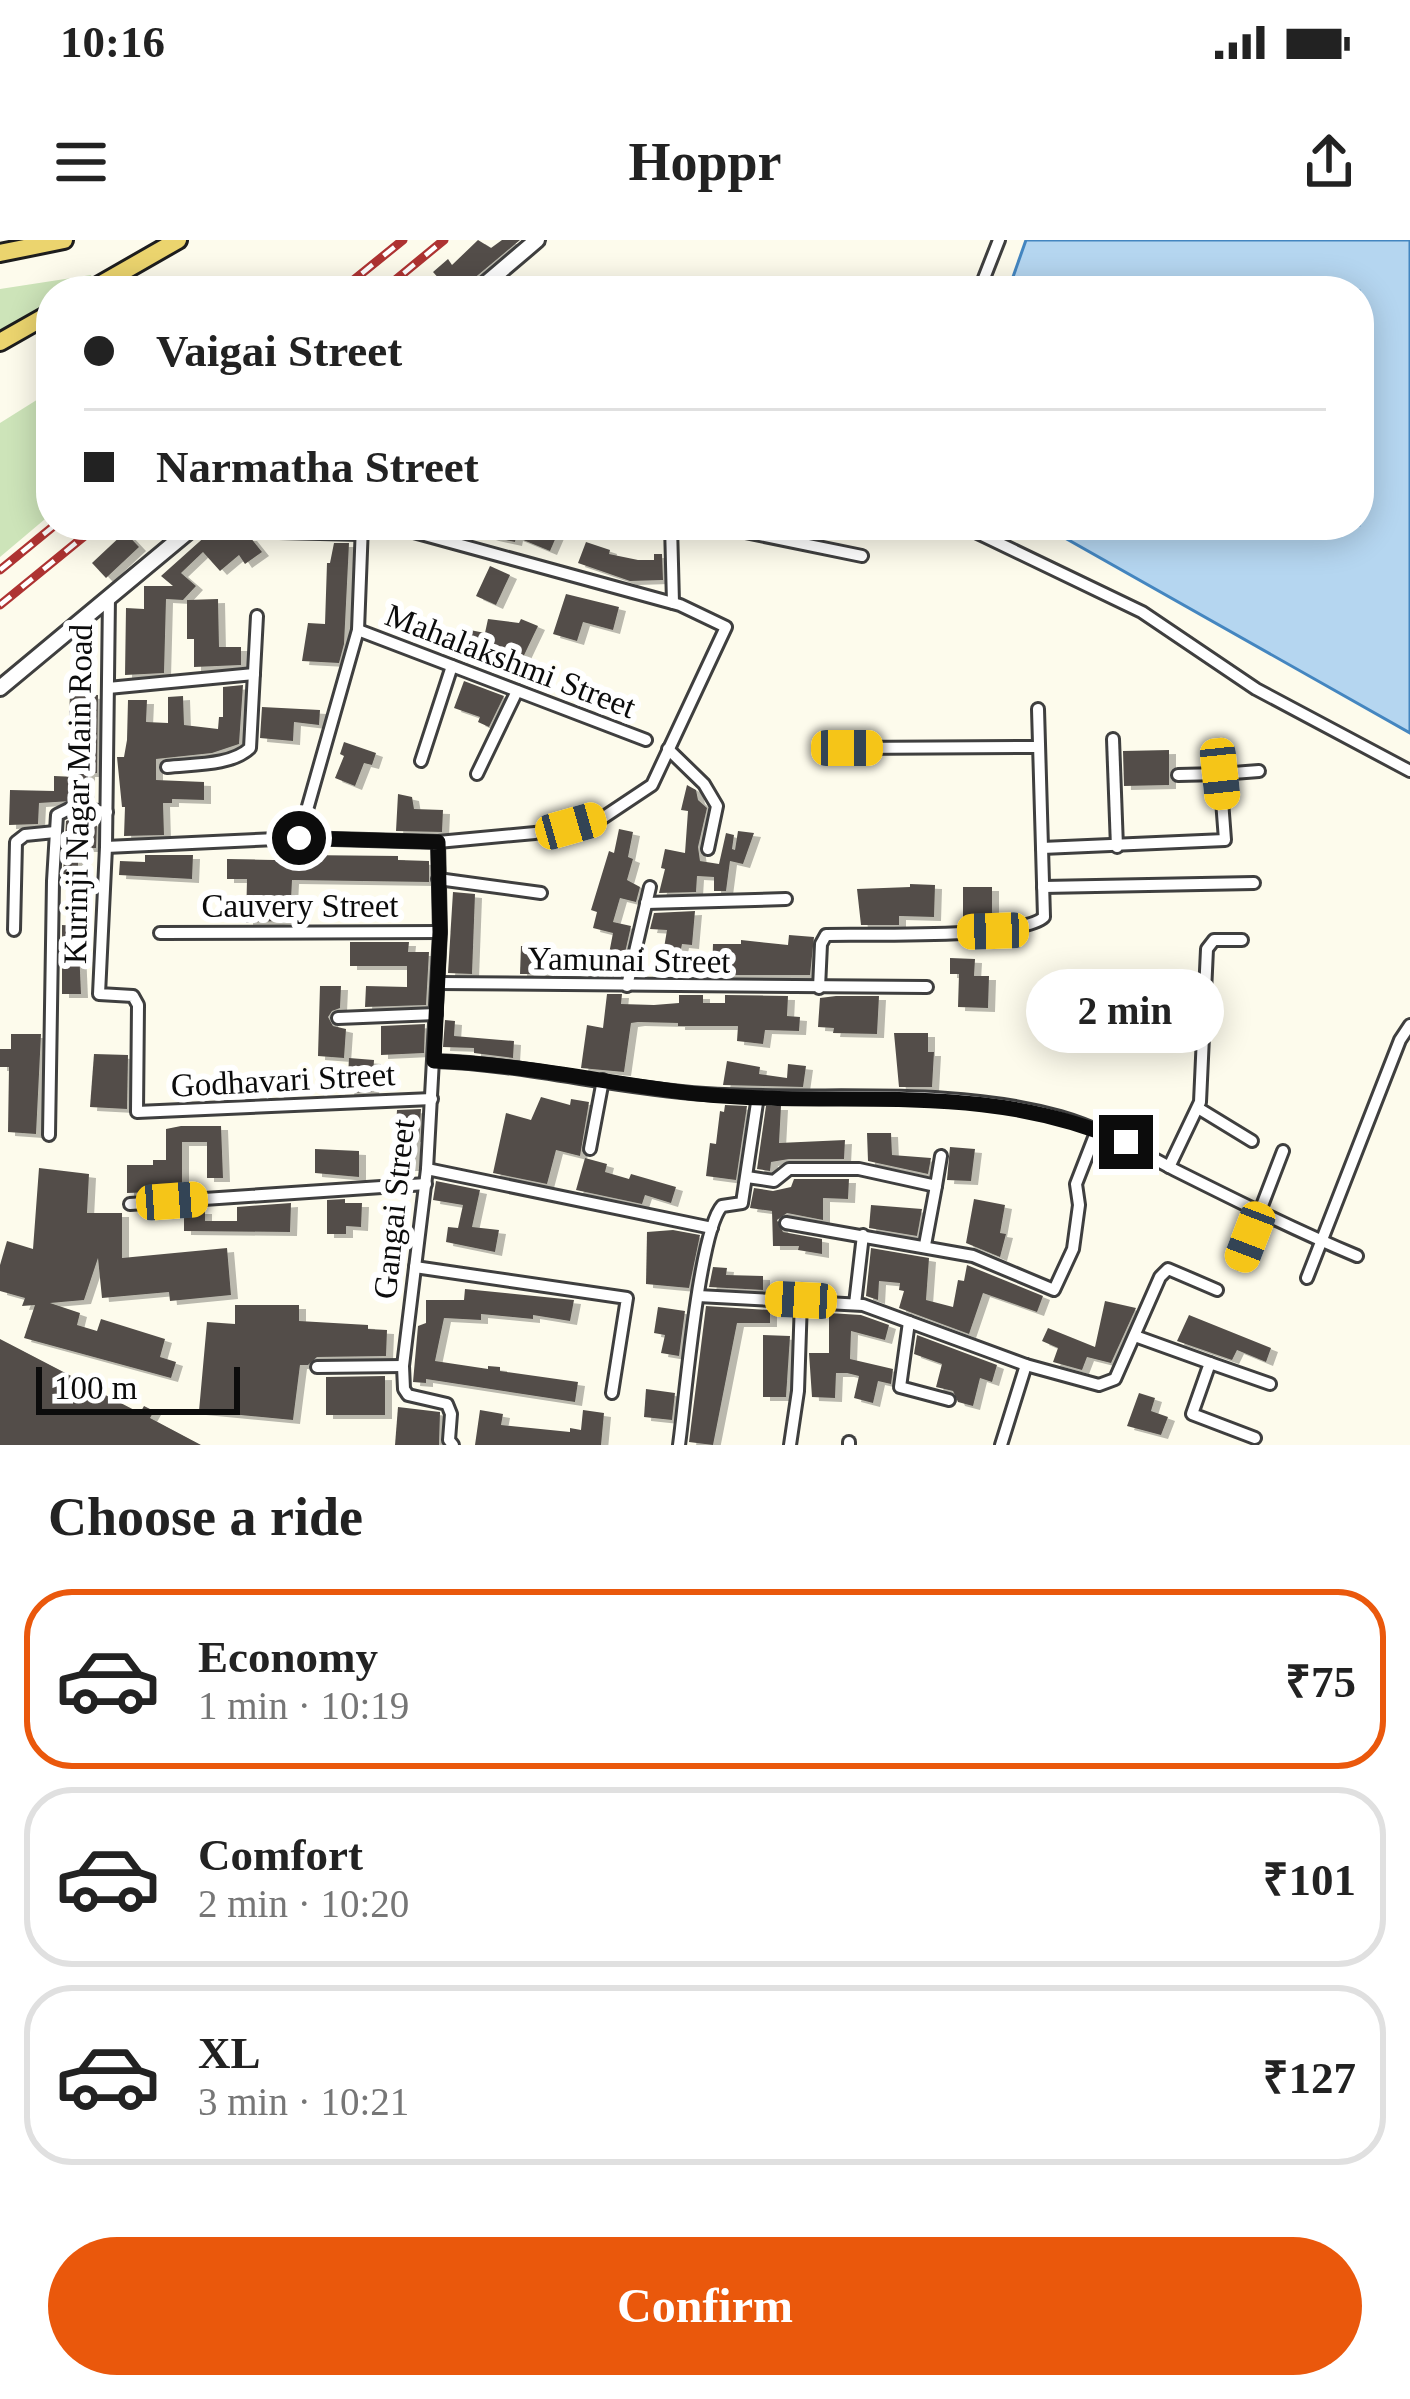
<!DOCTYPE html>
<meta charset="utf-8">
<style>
body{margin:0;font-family:Georgia,serif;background:#f2f2f2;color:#222;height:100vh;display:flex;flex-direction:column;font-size:45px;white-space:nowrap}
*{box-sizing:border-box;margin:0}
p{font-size:39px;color:#767676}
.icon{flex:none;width:66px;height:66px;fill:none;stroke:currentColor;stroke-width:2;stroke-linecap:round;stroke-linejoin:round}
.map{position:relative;height:1205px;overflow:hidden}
.sheet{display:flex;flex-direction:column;background:#fff;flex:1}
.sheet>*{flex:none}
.top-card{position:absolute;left:36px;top:36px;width:1338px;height:264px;border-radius:48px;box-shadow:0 6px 30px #0003;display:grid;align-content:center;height:264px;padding:0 48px;background:#fff}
.scale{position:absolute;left:36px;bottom:30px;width:204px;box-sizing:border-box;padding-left:12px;border:6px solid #0c0c0c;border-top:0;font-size:33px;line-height:42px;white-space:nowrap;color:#0c0c0c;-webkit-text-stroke:9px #fff;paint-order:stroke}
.end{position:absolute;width:54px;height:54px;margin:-27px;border:15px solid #0c0c0c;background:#fff;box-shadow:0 0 0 6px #fff}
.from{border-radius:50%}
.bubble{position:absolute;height:84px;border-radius:42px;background:#fff;box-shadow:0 6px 30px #0003;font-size:39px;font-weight:800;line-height:84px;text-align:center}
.car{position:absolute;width:36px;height:72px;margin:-36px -18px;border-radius:15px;box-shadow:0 0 9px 3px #0007;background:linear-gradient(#f5c518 24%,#345 0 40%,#f5c518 0 76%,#345 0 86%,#f5c518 0)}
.top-card b{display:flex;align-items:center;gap:42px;height:114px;font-size:45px}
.top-card b+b{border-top:3px solid #e0e0e0}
.top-card i{width:30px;height:30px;background:#222}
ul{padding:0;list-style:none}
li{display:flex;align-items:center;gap:36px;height:180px;margin:0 24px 18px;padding:0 24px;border:6px solid #e0e0e0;border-radius:48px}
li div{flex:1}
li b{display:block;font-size:45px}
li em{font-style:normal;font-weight:800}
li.selected{border-color:#ea580c}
li>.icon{width:108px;height:108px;stroke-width:1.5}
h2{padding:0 48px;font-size:54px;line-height:144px}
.button{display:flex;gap:24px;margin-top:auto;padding:24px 48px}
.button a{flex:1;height:138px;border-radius:72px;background:#ea580c;color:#fff;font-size:48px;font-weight:800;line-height:138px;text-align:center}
.status{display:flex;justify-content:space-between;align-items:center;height:84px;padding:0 60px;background:#fff;direction:ltr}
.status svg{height:33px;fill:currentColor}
header{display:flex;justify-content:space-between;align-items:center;height:156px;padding:0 48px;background:#fff;font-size:54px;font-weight:800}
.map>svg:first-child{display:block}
.green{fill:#cde4b9}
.water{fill:#b5d6f0;stroke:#4486c0;stroke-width:3}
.building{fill:#534e49;filter:url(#shadow)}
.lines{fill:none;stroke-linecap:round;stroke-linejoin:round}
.minor-casing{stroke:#3f3f3f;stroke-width:16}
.tertiary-casing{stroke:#3f3f3f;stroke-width:20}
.primary-casing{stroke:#1d1d1d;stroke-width:22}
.minor{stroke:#fff;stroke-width:10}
.tertiary{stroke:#fff;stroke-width:14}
.primary{stroke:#ebd46e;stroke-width:16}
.rail-casing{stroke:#ae3332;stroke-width:9}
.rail{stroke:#fff;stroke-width:4.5;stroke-dasharray:14;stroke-linecap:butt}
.route{stroke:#0c0c0c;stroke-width:15}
.labels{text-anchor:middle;stroke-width:12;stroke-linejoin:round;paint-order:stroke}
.street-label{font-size:33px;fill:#0c0c0c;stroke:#fff}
</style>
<div class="status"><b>10:16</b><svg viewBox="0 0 49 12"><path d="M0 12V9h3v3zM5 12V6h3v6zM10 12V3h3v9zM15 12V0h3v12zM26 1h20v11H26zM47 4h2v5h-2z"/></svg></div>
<header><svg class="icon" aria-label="menu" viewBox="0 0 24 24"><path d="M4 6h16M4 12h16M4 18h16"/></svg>Hoppr<svg class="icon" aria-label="share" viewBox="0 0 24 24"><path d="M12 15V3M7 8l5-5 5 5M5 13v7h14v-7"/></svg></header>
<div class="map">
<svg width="1410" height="1205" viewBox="0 0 1410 1205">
<defs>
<filter id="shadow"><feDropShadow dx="7" dy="4" stdDeviation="0" flood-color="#0004"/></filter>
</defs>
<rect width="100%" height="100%" fill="#fdfbec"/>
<!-- green -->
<g class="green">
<path d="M91,35L93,44L80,51H51V67L0,95V49Z"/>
<path d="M51,151V274L0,317V183Z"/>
</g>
<!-- water -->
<path class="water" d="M1026,0H1410V493L1042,285H1359V51H1008Z"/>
<!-- building -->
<g class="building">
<path d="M478,0L491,8L502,0H520L472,40L450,51L433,32L448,19L452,25Z"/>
<path d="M218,285H246L231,297H250L262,312L245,324L239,315L220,331L203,312L181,333L196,346L183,360L166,359L164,433L125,435L126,368L144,369V346H173L161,336Z"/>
<path d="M467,285H552L560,288L550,311L516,297L515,302L492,297L467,289Z"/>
<path d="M125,292L139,307L106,338L92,323Z"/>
<path d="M586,302L610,310L609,314L638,320H654V314H662L663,340L630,341L578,323Z"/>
<path d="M334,303H349L344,404L339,423L302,421L308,383L325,384L327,323H330Z"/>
<path d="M490,326L510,335L496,365L476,356Z"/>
<path d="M566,354L619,367L613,390L583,382L577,401L553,394Z"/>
<path d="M218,359L219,407H241V425L194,427V399H187V360Z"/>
<path d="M488,379L519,383L521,379L538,386L516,432L493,421L490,426L459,418L465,389L485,393Z"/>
<path d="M464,441L504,456L489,487L478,482L480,477L454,468Z"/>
<path d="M243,445L239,504L212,513L156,519V540L204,542V560L172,559V563H163L164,595L124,596L125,567H122L117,517H124L127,500L128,460H147L146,482L168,483V457L183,456L184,485L218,489L219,477H223V447Z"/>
<path d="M70,454L98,455L97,533H88V560L39,563L38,584L9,585L10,550L54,551V536L76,537L80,478H69Z"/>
<path d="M262,467L320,470L319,485L294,482L293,501L260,498Z"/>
<path d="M344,502L376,513L372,525L364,523L355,546L335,538L344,516L340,514Z"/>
<path d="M1169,510V545L1124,546L1123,511Z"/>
<path d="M687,545L696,550L698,560L707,568L698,607L700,621L719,624L726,593L734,595L732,609L735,610L738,591L754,593L743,624L730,621L726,651H714V637L697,636L696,652L659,653L665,629L661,628L665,609L685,613L688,571L681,570Z"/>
<path d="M398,554L412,557L414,569L443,570L442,592L396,591Z"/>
<path d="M73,578L97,584L96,608H78V635L63,634L66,581Z"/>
<path d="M619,589L633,592L628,617L633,619L627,640L640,647L636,662L620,658L613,682L631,686L620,735L582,734L589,713L608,719L613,693L593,688L597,672L591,670L609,611L614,613Z"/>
<path d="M145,615H193L192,639L119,635L120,621L145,622Z"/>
<path d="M301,615L398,616V620L429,621V642L292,640L290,680L246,683L247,639H227V619L274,620L301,619Z"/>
<path d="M910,644L935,645L934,677L899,676V685H861L857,649L910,647Z"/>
<path d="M963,647H992V680L963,679Z"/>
<path d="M453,652L475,654L472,734L448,733Z"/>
<path d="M695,671L692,705L682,704L677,729L661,726L667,690L650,689L654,673Z"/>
<path d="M62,685L78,686L81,754H62Z"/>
<path d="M789,695L814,697L810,735H712L713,704H741V700L788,705Z"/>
<path d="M350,702H409L408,712H429L426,765L365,767L366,746L407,747V726H350Z"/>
<path d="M521,706L549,707L548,734H520Z"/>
<path d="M950,718L975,719L974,736H989L988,768L958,767L959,734H950Z"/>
<path d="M320,746H341L340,768L332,771L328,777L333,786L346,789L344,818L318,816Z"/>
<path d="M607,754H622L621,764L654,765L679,763V755H703V763H725V755L788,756L787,776L800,777L799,791L765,790L763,804L737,801L738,786H678V783L638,782L631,783L624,832L581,828L587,785L603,788Z"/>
<path d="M836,756H879L877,794L833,793L834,788L818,787L820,758Z"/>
<path d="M445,780L455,781L454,796L514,801L513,818L474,813V808L443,807Z"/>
<path d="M425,784L424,813L381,815V786Z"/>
<path d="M894,793H928V812H934L932,847H899Z"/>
<path d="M11,794H41L36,894L8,892L9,827H0V809H11Z"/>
<path d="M94,814L128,815L127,869L90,867Z"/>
<path d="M349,818L374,820L372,852L347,853Z"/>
<path d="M727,821L760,827L759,834L787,838L788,824L806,826L803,847L723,845Z"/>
<path d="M541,857L570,865L571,859L589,862L580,916L556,910L547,944L493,933L506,873L531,880Z"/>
<path d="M725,865L747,866L736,940L706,936L710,903L716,904L720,871L724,872Z"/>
<path d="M766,866H781L779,903L845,900L844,919H789L771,922L770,931L757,929Z"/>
<path d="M421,869L419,898H413V927H394L397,870Z"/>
<path d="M181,886H221L223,938H207V902H182V951L127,953V925H153V920H166V889Z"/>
<path d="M867,893H891L892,915L931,918L928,934L868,921Z"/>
<path d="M950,907L975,909L971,941L947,940Z"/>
<path d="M315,909L359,911V937L315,933Z"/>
<path d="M585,918L607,924L605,932L629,939L631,934L676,947L671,963L645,955L642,964L576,950Z"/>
<path d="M39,928L89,934L87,973H122V1018L227,1008L231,1055L170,1061L169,1052L102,1058L98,1018L84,1060L50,1063L80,1073L77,1085L97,1091L101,1079L165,1099L160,1117L176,1122L171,1138L24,1098L35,1065L22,1066L25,1058L0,1051V1025L7,1001L33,1009Z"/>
<path d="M794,939H849L848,959L823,958V980L787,973L777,980L783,992L822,999V1014L798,1010L799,1006H773L772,971L750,968L754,948L773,951L791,947Z"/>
<path d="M436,941L480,950L472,987L499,990L495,1012L446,1002L448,987L458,988L463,965L433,960Z"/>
<path d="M345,959V963H362L361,987L346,986V994H327V960Z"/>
<path d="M974,959L1005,965L1000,993L1006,994L1000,1017L966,1003Z"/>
<path d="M291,963L290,992L184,991V970H205V981H237V967Z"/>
<path d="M871,965L922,969L917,996L869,988Z"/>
<path d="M673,990L700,995L689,1048L646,1044L647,992Z"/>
<path d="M871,1008L929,1018L926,1060L953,1067L958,1040L964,1041L967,1025L1043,1056L1037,1072L983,1053L969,1094L899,1068L904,1051L899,1050L900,1043L879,1041L878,1060L866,1056Z"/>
<path d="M713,1027L727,1028L726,1035L763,1036V1050L709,1047Z"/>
<path d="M465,1049L574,1060L570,1081L533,1075V1079L481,1074V1080L444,1078L435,1121L488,1129V1126L500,1127V1131L578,1142L575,1162L426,1139V1143L413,1142L418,1086L426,1083V1060H464Z"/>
<path d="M1105,1061L1136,1068L1111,1123L1087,1117L1082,1130L1053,1122L1058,1108L1042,1101L1048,1088L1095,1107Z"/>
<path d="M235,1065H299V1081L368,1085V1089L387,1090L386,1116L317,1117L308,1125H300L293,1180L199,1171L207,1082L235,1084Z"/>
<path d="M706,1066L770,1070V1083H737L713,1205L689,1202Z"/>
<path d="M658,1067L685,1071L679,1116L661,1113L665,1095L654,1093Z"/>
<path d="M829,1073L861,1075L889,1085L885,1100L851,1091L850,1119L893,1129L891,1144L878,1141L873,1163L854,1158L859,1136L847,1133H836L835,1158L812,1157L809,1113H829Z"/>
<path d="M1189,1075L1271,1108L1266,1122L1237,1110L1232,1120L1177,1101Z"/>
<path d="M763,1095L790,1096L786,1157H763Z"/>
<path d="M917,1095L997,1125L992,1142L980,1138L973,1166L958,1162L953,1151L936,1147L942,1124L914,1114Z"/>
<path d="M0,1099L75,1138L77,1134L89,1140L86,1145L140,1173L144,1166L154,1171L150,1178L201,1205H0Z"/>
<path d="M385,1136V1175H326V1137Z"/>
<path d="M646,1149L675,1153L672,1180L644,1177Z"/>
<path d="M1139,1153L1155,1158L1151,1171L1168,1177L1161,1195L1127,1186Z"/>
<path d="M398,1167L440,1172L439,1205H395Z"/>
<path d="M480,1170L503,1174L501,1185L570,1192V1188L581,1190L583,1170L604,1173L601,1205H475Z"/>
</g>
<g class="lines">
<!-- minor casing -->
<g class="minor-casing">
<g id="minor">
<path d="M979,51L999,0"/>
<path d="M671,285L673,363"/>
<path d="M735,285L740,291L862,316"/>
<path d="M961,285L1142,372L1256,449L1410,531"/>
<path d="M279,292L361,294"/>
<path d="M109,356L106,607L99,754L133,756L138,765L137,872L432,859"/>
<path d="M358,390L646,500"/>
<path d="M108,448L254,434"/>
<path d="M1113,499L1117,607"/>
<path d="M847,508L1039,507"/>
<path d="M668,509L704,544L717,566L708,609"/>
<path d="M421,521L452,426"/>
<path d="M167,527C192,524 231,526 250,508L257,376"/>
<path d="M477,534L517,451"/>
<path d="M1220,534L1259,531"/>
<path d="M299,598L358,390L362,285"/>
<path d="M438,602L440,692L427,929L403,1126L404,1149L408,1155L447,1164L451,1174L449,1200L453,1205"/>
<path d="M106,607L299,598L438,602L535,593L604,577L652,545L726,387L680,365L388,285"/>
<path d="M1042,608L1225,600L1220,534L1178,535"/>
<path d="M438,639L541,653"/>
<path d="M1043,647L1254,643"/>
<path d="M646,663L786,659"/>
<path d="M14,690L16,602L25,595L55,592"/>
<path d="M160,693L440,692"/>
<path d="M438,743L927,747"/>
<path d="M627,746L650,647"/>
<path d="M819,748L821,704L826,695C865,694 1021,699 1044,677L1038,469"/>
<path d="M338,778L436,774"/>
<path d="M434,821C526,824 614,848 705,854C822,862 946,845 1060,877C1102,889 1137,910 1175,930C1235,960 1295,990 1357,1016"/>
<path d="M1198,868L1252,901"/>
<path d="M49,895L53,641L57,575L71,568L107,572"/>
<path d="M590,909L603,840"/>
<path d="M1169,927L1200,862L1207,709L1214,700H1242"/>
<path d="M427,929L712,988"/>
<path d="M747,937L774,941L789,929H859L936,946L941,916"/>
<path d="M130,964L426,944"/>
<path d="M786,983L973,1016L1054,1050L1073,1009L1079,965L1076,944L1097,890"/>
<path d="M925,1005L936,946"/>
<path d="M1240,1023L1283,911"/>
<path d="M415,1027L627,1058L612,1153"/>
<path d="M1307,1038L1400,800L1410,785"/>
<path d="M698,1056L863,1065L1026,1125L1099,1145L1115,1139L1160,1037L1168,1029L1217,1050"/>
<path d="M855,1064L863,995"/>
<path d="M909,1082L900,1147L949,1160"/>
<path d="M1135,1096L1210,1123L1192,1174L1255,1198"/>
<path d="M1210,1123L1270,1144"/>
<path d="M317,1127L403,1126"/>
<path d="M679,1205C685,1162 699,991 722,966L742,963L758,856"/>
<path d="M790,1205L798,1151L801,1060"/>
<path d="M849,1205V1202"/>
<path d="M1001,1205L1026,1125"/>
</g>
</g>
<!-- tertiary casing -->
<g class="tertiary-casing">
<g id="tertiary">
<path d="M477,51L537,0"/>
<path d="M0,448L196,285"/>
</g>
</g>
<!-- primary casing -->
<g class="primary-casing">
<g id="primary">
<path d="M0,13L64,0"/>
<path d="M89,51L178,0"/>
<path d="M0,102L51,73"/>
</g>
</g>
<!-- minor -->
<use href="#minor" class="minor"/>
<!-- tertiary -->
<use href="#tertiary" class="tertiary"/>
<!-- primary -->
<use href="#primary" class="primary"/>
<!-- rail casing -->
<g class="rail-casing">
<g id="rail">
<path d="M340,51L403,0"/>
<path d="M382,51L444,0"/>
<path d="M0,330L55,285"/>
<path d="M0,365L98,285"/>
</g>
</g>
<!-- rail -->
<use href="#rail" class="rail"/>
</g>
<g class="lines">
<!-- route -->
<path class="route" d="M299,598L438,602L440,692L434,821C524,824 610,844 699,854C851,869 979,839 1126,902"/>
</g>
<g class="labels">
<!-- street labels -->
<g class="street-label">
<text transform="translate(511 420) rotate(21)" y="12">Mahalakshmi Street</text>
<text transform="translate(77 554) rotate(-89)" y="12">Kurinji Nagar Main Road</text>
<text x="300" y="677">Cauvery Street</text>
<text transform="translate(629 719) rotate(1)" y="12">Yamunai Street</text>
<text transform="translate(283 839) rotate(-3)" y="12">Godhavari Street</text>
<text transform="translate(393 969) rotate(-84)" y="12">Gangai Street</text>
</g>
</g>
</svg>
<div class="scale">100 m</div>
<i class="end from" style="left:299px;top:598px"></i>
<i class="end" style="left:1126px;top:902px"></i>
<div class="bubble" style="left:1026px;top:729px;width:198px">2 min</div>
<i class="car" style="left:847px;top:508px;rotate:90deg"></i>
<i class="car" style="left:1220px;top:534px;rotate:174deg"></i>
<i class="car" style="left:571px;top:586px;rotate:74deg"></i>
<i class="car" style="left:993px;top:691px;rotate:268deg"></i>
<i class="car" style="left:172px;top:961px;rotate:86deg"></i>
<i class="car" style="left:1250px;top:997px;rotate:201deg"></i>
<i class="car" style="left:801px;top:1060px;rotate:273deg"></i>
<div class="top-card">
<b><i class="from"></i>Vaigai Street</b>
<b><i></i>Narmatha Street</b>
</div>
</div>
<section class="sheet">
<h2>Choose a ride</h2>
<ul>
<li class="selected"><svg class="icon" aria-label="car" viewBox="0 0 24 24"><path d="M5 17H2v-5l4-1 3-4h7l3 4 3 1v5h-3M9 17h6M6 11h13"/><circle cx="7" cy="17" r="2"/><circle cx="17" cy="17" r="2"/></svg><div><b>Economy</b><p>1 min · 10:19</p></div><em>₹75</em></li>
<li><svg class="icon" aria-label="car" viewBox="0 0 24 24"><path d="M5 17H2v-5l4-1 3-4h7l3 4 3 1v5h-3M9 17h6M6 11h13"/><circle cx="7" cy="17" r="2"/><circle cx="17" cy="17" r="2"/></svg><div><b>Comfort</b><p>2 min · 10:20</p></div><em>₹101</em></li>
<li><svg class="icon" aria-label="car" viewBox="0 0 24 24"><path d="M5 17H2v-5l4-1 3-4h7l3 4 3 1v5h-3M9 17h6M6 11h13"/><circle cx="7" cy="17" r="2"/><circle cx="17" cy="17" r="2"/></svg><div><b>XL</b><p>3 min · 10:21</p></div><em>₹127</em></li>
</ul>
<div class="button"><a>Confirm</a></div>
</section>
